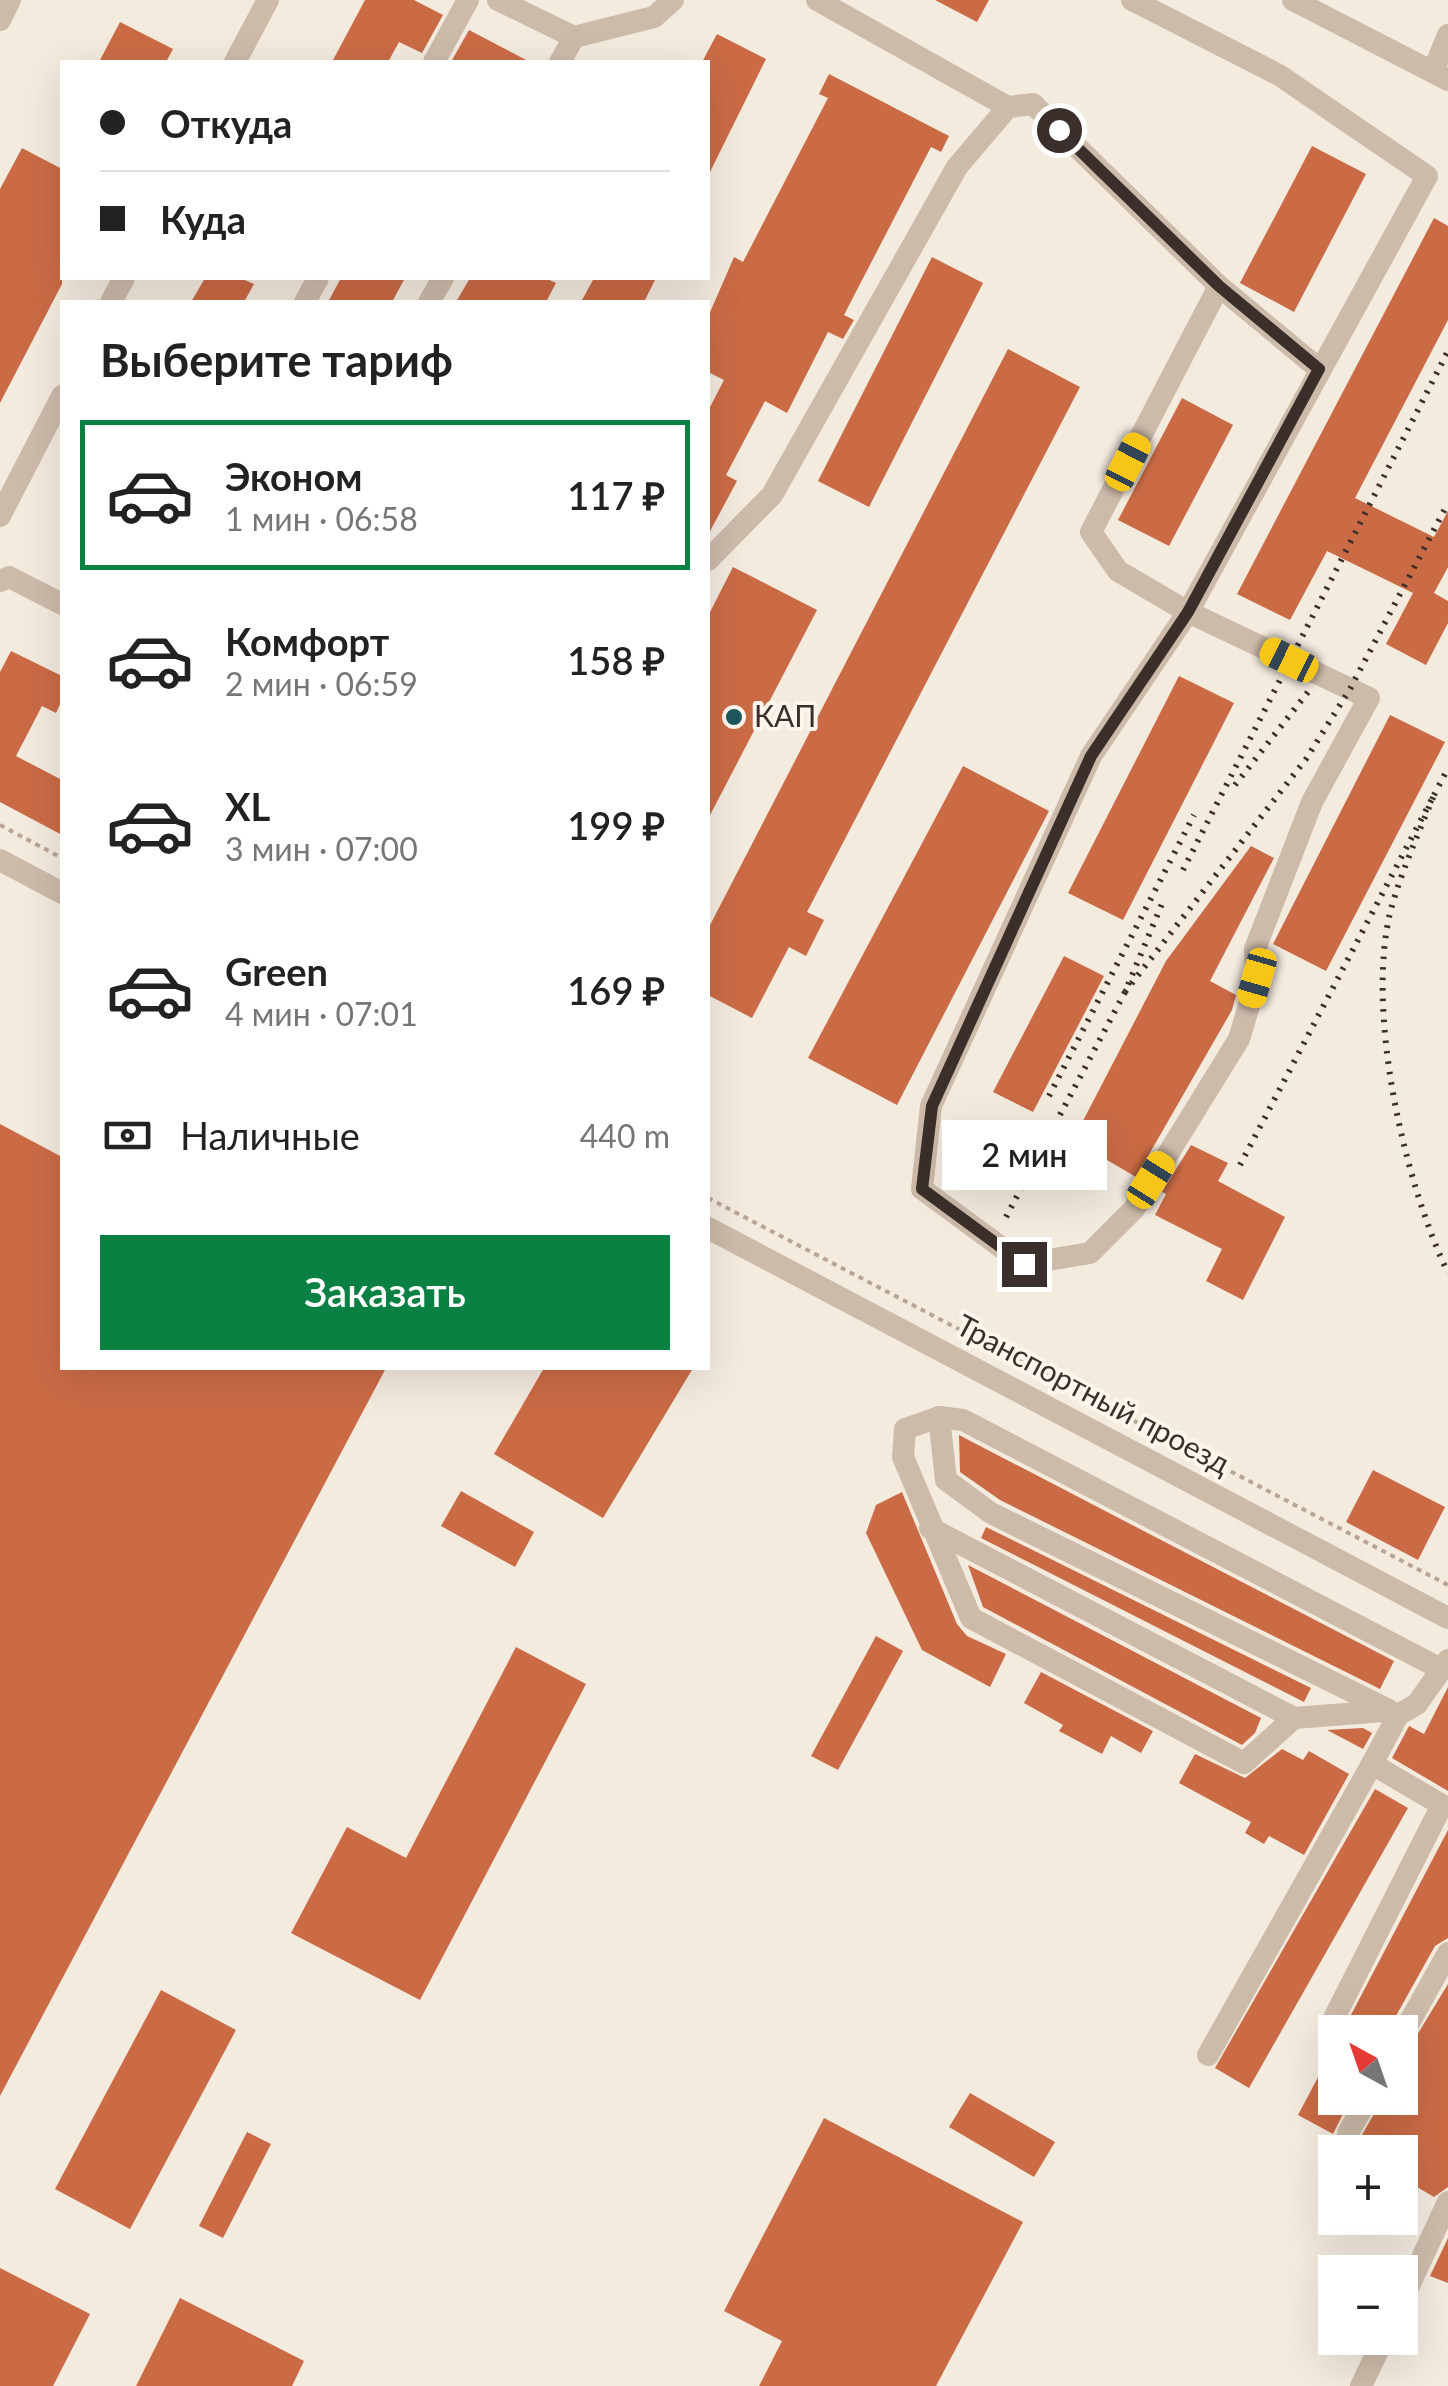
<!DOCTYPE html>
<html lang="ru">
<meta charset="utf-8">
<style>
body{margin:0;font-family:Lato,sans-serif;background:#f2f2f2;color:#222;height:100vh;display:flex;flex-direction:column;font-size:38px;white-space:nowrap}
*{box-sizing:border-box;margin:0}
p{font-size:32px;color:#767676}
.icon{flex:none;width:55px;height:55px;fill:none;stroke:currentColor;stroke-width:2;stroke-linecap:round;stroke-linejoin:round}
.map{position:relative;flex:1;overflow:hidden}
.panel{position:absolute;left:60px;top:300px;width:650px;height:1070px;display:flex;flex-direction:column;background:#fff;border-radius:0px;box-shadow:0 10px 40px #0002}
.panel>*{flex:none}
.hud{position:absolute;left:60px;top:60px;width:650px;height:220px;border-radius:0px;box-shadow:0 10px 40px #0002;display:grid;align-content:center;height:220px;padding:0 40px;background:#fff}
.needle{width:65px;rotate:320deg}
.buttons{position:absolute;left:1318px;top:2015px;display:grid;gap:20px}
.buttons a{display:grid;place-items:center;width:100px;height:100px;border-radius:0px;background:#fff;box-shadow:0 10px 40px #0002;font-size:50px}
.end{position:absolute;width:45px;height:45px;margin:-22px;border:12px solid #3a2f2a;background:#fff;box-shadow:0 0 0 5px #fff}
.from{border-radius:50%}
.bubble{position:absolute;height:70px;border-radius:0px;background:#fff;box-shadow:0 10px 40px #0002;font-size:32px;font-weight:600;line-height:70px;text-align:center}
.car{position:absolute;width:30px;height:60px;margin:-30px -15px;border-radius:12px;box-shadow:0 0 8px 2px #0007;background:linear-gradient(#f5c518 24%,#345 0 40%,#f5c518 0 76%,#345 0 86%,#f5c518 0)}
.hud b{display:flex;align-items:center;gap:35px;height:95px;font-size:38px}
.hud b+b{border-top:2px solid #e0e0e0}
.hud i{width:25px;height:25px;background:#222}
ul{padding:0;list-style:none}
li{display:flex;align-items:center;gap:30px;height:150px;margin:0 20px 15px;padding:0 20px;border:5px solid transparent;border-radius:0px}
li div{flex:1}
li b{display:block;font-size:38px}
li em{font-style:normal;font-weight:600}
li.on{border-color:#0b8043}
li>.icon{width:90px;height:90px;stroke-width:1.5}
h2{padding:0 40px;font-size:45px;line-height:120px}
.pay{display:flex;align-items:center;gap:25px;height:110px;padding:0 40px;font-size:38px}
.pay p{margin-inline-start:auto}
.action{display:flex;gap:20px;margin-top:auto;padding:20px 40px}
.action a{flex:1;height:115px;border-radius:0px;background:#0b8043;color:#fff;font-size:40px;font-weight:600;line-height:115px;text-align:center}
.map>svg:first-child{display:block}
.building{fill:#cb6b46}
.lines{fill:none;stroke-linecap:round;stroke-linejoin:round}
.path{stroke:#b9a594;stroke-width:4;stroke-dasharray:5 5;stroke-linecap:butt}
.minor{stroke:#cdbbaa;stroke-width:22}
.rail{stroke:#3a2f2a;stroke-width:6;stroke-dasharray:2.5 8;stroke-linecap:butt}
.route{stroke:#3a2f2a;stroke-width:12}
.poi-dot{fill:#1d585e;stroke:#fbf5ec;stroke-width:4}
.labels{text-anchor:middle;stroke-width:8;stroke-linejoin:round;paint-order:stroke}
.poi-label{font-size:30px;fill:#3a2f2a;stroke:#fbf5ec;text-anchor:start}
.street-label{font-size:30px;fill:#3a2f2a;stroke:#fbf5ec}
</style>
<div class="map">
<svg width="1448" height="2386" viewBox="0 0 1448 2386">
<rect width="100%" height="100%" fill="#f4ebdf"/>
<!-- building -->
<g class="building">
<path d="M365,0H414L443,15L422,53L399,42L388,62H332Z"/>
<path d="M935,0H989L977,22Z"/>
<path d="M120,22L173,49L166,62H99Z"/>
<path d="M469,30L530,62H451Z"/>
<path d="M717,34L766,59L708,176V62H702Z"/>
<path d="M829,74L949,136L941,152L931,147L844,315L854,320L843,339L828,332L787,413L765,401L726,475L737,481L708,535V411L724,380L708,372V317L734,257L743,262L828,98L819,94Z"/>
<path d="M1312,146L1366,174L1294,312L1240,283Z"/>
<path d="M22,148L62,169V284L0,403V189Z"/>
<path d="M1434,218L1448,226V320L1355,498L1434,537L1448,511V567L1434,593L1448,601V623L1426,665L1386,644L1413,593L1327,551L1290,620L1237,594Z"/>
<path d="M932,257L983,283L869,507L818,481Z"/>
<path d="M205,278H240L254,284L244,302H191Z"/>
<path d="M341,278H405L392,302H328Z"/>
<path d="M470,278H545L556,283L546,302H456Z"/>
<path d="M594,278H656L644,302H581Z"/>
<path d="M1008,349L1080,387L807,912L824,920L806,956L789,947L752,1018L708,995V929Z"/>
<path d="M1182,398L1233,425L1169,546L1118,520Z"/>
<path d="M733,567L817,610L708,819V616Z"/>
<path d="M11,651L62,676V700L56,713L42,706L16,756L62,780V835L0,802V672Z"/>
<path d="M1179,676L1234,703L1123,920L1068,893Z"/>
<path d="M1390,715L1445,742L1326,971L1273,944Z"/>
<path d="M963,766L1049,811L897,1105L808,1058Z"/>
<path d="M1251,846L1274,858L1210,981L1236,995L1232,1010L1136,1177L1073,1140L1166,961Z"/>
<path d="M1064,956L1104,976L1033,1112L993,1092Z"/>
<path d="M0,1124L62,1157V1368H386L0,2096Z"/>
<path d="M1191,1145L1228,1163L1218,1181L1285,1217L1243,1300L1206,1281L1222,1249L1155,1215L1166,1194L1162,1192Z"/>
<path d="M544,1368H693L603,1518L494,1454Z"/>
<path d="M959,1435L1394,1661L1380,1689L1000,1500L960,1472Z"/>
<path d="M1373,1470L1445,1507L1418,1560L1346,1522Z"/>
<path d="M461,1491L534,1532L515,1567L441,1526Z"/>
<path d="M902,1492L957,1624L967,1636L1006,1654L990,1687L922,1650L866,1533L876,1505Z"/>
<path d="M986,1527L1311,1688L1304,1702L981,1538Z"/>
<path d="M968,1565L1261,1718L1255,1733L1242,1745L983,1607Z"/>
<path d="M876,1636L903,1651L838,1770L811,1756Z"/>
<path d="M516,1647L586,1684L420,2000L291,1933L347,1827L406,1858Z"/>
<path d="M1041,1672L1153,1731L1141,1753L1111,1736L1102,1754L1059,1731L1063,1725L1024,1703Z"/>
<path d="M1448,1687V1791L1392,1758L1409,1726L1424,1734Z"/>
<path d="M1363,1728L1372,1733L1363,1749L1327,1730Z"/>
<path d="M1282,1749L1303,1760L1309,1751L1349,1774L1304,1855L1269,1836L1264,1844L1245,1833L1251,1822L1179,1783L1195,1754L1245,1778Z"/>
<path d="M1375,1789L1408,1808L1249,2088L1215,2068Z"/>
<path d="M1448,1830V1938L1435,1946L1387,2032H1342Z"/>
<path d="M1448,1984V2187L1434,2197L1400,2177V2152H1364L1355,2147L1383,2098H1400V2063Z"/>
<path d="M161,1990L236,2030L130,2229L55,2189Z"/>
<path d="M1335,2045V2098H1351L1333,2134L1298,2115Z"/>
<path d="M970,2093L1055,2142L1034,2177L949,2127Z"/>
<path d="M824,2118L1023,2222L936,2386H759L782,2341L724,2311Z"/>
<path d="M247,2132L271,2144L223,2238L199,2226Z"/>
<path d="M1448,2238V2283L1430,2276Z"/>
<path d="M0,2268L90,2314L53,2386H0Z"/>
<path d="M180,2298L304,2361L292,2386H136Z"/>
</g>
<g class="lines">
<!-- path -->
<g class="path">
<path d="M0,825L62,858"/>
<path d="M708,1198L1448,1585"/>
</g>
<!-- minor -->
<g class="minor">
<path d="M498,0L574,37"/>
<path d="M817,0L1008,107"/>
<path d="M1132,0L1279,75L1427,176L1188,612L1091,756L931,1106L922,1189L1024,1264L1090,1253L1134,1209L1239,1039L1257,979L1255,949L1312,802L1369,698L1188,612L1118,571L1091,532L1219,286"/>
<path d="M1293,0L1448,80"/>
<path d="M0,20L10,0"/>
<path d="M235,62L268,0"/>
<path d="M434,62L468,0"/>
<path d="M560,62L574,37L654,17L673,0"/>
<path d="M1433,72L1448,35"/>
<path d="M111,302L124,278"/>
<path d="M305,302L318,278"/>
<path d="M429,302L443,278"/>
<path d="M0,516L62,396"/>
<path d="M708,560L772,495L957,167L1008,107L1033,104L1219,286L1319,369"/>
<path d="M0,581L9,577L62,604"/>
<path d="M0,860L62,893"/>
<path d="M708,1228L1448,1618"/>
<path d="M939,1417L946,1480L991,1513L1389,1710"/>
<path d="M930,1528L1294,1718L1244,1763L971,1618L903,1457L905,1429L939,1417L963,1420L1443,1670"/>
<path d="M1294,1718L1384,1711"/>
<path d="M1332,2022L1442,1805L1372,1764L1398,1715L1417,1704L1448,1660"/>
<path d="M1400,2039L1448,1953"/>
<path d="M1208,2055L1372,1764"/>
<path d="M1348,2133L1368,2098"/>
<path d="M1400,2305L1448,2202"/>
<path d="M1361,2386L1384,2338"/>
</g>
<!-- rail -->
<g class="rail">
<path d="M1235,785L1308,692"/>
<path d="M1434,795L1448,768"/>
<path d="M1183,870L1448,351"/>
<path d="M1125,992L1306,759L1350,689L1448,503"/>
<path d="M1049,1096L1194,815"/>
<path d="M1240,1165L1434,795C1419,832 1402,870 1391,909C1365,1010 1404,1181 1448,1273"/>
<path d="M1006,1217L1125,992L1164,899"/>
</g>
</g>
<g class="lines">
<!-- route -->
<path class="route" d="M1024,1264L922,1189L932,1106L1091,756L1188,612L1319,369L1219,286L1059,130"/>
</g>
<!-- markers -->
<circle class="poi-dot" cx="734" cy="717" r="10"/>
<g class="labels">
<!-- poi labels -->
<g class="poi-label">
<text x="754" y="727">КАП</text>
</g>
<!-- street labels -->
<g class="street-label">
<text transform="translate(1093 1395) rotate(28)" y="10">Транспортный проезд</text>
</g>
</g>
</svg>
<div class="buttons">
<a><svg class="needle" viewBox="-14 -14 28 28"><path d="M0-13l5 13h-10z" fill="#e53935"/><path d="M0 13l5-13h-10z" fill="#767676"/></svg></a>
<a>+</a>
<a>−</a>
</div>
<i class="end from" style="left:1059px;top:130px"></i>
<i class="end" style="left:1024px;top:1264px"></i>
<div class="bubble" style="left:942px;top:1120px;width:165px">2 мин</div>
<i class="car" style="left:1128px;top:462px;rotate:27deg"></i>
<i class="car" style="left:1289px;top:660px;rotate:296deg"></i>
<i class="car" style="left:1257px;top:978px;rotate:196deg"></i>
<i class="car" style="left:1151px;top:1180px;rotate:32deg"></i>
<div class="hud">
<b><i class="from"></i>Откуда</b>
<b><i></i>Куда</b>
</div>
<section class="panel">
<h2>Выберите тариф</h2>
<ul>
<li class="on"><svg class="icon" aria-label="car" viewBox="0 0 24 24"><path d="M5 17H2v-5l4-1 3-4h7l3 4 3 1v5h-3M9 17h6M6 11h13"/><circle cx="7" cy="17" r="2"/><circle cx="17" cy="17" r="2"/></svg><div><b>Эконом</b><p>1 мин · 06:58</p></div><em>117 ₽</em></li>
<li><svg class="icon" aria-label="car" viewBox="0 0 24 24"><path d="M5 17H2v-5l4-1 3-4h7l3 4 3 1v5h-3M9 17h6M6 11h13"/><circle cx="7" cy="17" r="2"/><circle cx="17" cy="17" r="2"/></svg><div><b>Комфорт</b><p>2 мин · 06:59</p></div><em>158 ₽</em></li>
<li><svg class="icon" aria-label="car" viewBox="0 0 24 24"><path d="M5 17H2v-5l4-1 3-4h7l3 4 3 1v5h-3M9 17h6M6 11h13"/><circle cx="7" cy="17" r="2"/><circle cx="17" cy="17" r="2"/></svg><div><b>XL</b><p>3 мин · 07:00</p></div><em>199 ₽</em></li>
<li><svg class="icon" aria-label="car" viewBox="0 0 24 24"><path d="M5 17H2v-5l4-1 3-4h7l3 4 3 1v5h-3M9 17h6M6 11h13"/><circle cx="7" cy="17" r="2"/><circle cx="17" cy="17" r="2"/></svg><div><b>Green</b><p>4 мин · 07:01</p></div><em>169 ₽</em></li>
</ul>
<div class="pay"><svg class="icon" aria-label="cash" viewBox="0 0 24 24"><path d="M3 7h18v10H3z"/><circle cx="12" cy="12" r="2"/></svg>Наличные<p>440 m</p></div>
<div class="action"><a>Заказать</a></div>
</section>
</div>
